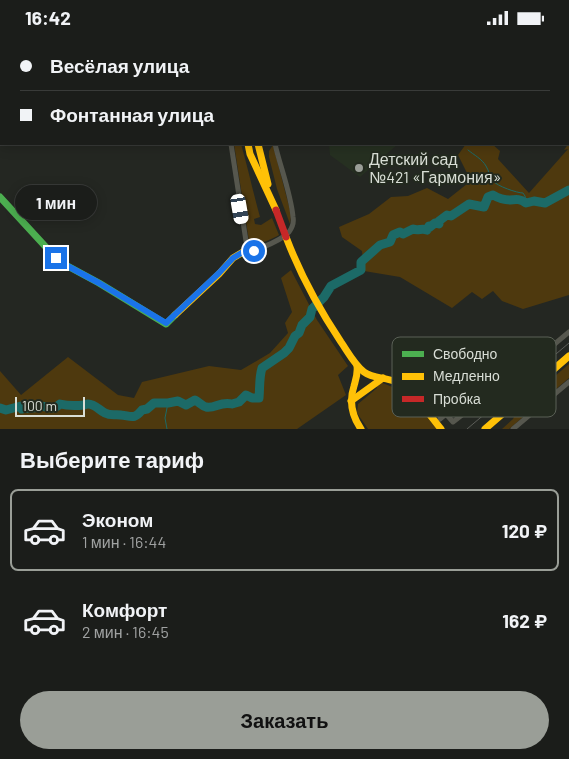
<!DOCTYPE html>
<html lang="ru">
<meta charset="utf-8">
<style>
body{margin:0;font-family:Barlow,sans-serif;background:#242623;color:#f1f3f6;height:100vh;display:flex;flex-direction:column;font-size:19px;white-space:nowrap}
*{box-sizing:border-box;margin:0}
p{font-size:16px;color:#a0a2a2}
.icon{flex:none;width:28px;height:28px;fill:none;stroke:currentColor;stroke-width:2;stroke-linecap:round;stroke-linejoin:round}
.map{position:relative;height:394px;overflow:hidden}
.sheet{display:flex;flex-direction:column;background:#1b1d1a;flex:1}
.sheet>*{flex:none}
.top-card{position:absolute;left:0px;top:0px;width:570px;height:110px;box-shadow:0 2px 12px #0003,0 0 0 1px #393b39;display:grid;align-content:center;height:110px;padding:0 20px;background:#1b1d1a}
.scale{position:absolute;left:15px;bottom:12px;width:70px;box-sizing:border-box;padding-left:5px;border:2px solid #d9ded6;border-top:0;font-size:14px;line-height:18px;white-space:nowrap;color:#d9ded6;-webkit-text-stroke:4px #232a1f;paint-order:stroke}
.end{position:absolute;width:22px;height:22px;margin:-11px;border:6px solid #1a73e8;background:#fff;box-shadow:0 0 0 2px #fff}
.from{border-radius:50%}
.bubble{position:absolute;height:35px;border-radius:18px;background:#1b1d1a;box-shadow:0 2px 12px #0003,0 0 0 1px #393b39;font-size:16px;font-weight:700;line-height:35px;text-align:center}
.car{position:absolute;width:15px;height:30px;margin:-15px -8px;border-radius:6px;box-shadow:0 0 4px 1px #0007;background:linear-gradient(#fff 24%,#345 0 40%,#fff 0 76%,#345 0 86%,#fff 0)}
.top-card b{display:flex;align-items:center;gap:18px;height:48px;font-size:19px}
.top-card b+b{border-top:1px solid #393b39}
.top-card i{width:12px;height:12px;background:#f1f3f6}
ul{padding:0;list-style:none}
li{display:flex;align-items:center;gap:15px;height:82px;margin:0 10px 8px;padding:0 10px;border:2px solid transparent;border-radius:8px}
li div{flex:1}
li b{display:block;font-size:19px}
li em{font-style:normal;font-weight:700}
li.active{border-color:#9a9e97}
li>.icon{width:45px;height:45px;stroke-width:1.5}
h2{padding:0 20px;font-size:22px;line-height:60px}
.button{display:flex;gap:10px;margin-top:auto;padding:10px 20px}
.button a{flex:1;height:58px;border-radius:30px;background:#9a9e97;color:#111;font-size:20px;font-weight:700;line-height:58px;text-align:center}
.status{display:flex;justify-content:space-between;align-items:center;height:35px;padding:0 25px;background:#1b1d1a;direction:ltr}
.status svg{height:14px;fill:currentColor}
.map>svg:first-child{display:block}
.built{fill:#263021}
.green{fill:#4e390e}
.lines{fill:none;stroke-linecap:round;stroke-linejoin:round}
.stream{stroke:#1c6a67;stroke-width:1}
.river{stroke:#1c6a67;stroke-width:9}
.street{stroke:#56574e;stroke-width:5}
.fast{stroke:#4caf50;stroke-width:7}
.slow{stroke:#ffc107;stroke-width:7}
.tram{stroke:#5c5e59;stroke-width:1}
.jam-bridge{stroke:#c62828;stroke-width:7}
.route{stroke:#1a73e8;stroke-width:6}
.poi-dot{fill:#9a9e97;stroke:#232a1f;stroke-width:2}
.labels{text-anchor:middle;stroke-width:4;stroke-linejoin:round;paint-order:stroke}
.poi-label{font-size:16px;fill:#d9ded6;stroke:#232a1f;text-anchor:start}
.key{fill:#232a1f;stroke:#5a6056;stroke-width:1}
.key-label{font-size:14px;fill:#d9ded6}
</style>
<div class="status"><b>16:42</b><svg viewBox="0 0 49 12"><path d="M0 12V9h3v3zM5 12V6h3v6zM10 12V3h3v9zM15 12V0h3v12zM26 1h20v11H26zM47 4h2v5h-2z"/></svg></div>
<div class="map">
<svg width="569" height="394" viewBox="0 0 569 394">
<rect width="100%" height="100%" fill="#242722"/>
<!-- built -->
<path class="built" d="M329,109H398L360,142L330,120Z"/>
<!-- green -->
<g class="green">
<path d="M569,108V260L523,274L502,266L493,256L482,264L472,257L452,273L400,242L364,236L362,216L342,202L339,192L369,179L391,162L408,161L427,153L448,164L472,145L467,138L458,120L466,109H492L500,116L498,124L529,158L568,114L564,115Z"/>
<path d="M234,109H241C248,133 253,157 260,182L254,184L255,189L261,190L272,183L279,200C270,205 259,211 249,206Z"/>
<path d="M273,110L291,179L290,189L277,154L269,122V116Z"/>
<path d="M291,235L317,285L348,331L338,340L346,360L297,394H0V336L21,360L68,322L118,360L134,363L142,347L209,331L241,335L270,318L288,298L285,288L292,277L281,243Z"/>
<path d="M569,329V343L509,394H502L513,384L519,372Z"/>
<path d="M380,347L395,353L409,361L437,394H368L357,378L358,369L377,353L376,351Z"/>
</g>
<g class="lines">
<!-- stream -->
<g class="stream">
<path d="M468,115C474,120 482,124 486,131C489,136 490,142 493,146C497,151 517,158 523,158L525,161L526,168"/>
<path d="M167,394L165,383L168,368"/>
</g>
<!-- river -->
<path class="river" d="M0,373L6,375L21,371L22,374C29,372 35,374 42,371C49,373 54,375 60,369C68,371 75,371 84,370C85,370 86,369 88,369C95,369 99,375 105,378C111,381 115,379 121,380C131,381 134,385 142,375L147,374L154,368H168L178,366L186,370L195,365C199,367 202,371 206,372C215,374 220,366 232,369L239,367L246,360L252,363H259C260,352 259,343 262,333L284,318L289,313L295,301L299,298L302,290L310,282L312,274L324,262L331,251L361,235V227L380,210L390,207L393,200L400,197L403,199L413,194C418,196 422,193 427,195L429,191L430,192L435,188L439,189V186L447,180L451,181L469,169L484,172L488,162L493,160C498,163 504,165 510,165C517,164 520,164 526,168L534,166L545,168L569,155"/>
<!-- street -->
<g class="street">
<path d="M220,0V1"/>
<path d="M256,0V1"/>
<path d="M429,0L430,1"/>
<path d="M63,1L65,0"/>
<path d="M0,59L1,58"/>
<path d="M231,109L246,206L248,214L254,216C265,211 281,206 289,197C292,193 294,187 293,182C291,159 280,131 275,109"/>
<path d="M440,384L446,379L453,387L516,338L526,333L569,297"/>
<path d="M513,394L569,347"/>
</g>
<!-- fast -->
<path class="fast" d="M0,162L56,223L62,228L99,248L166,289L175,280"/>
<!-- slow -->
<g class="slow">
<path d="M231,0V1"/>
<path d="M242,0L243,1"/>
<path d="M248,109L250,119L276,175"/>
<path d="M258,109L268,149"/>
<path d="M286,202C300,239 319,274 341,307C348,317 354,329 364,337C373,344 386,342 396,347C415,358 428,378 441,394"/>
<path d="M175,280L219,239L233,223L248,214"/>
<path d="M357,331C358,339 356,344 354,351C349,366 352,381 361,394"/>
<path d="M351,366L383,343"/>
<path d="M485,394L569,321"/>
</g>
<!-- tram -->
<path class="tram" d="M467,394L569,308"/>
<!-- jam-bridge -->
<path class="jam-bridge" d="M276,175L286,202"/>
</g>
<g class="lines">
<!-- route -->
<path class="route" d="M56,223L62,228L99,248L166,288L219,238L233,223L248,214L254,216"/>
</g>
<!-- markers -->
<circle class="poi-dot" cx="359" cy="133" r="5"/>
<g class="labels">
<!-- poi labels -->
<g class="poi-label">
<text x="369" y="130">Детский сад<tspan x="369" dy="18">№421 «Гармония»</tspan></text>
</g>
</g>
<!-- legend -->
<rect x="392" y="302" width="164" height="80" rx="8" class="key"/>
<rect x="402" y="316" width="22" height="6" fill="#4caf50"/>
<rect x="402" y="338" width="22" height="7" fill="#ffc107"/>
<rect x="402" y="361" width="22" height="6" fill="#c62828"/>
<g class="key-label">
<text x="433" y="324">Свободно</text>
<text x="433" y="346">Медленно</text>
<text x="433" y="369">Пробка</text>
</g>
</svg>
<div class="scale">100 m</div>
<i class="end from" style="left:254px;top:216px"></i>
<i class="end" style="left:56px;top:223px"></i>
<div class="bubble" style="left:15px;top:150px;width:82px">1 мин</div>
<i class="car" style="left:240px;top:174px;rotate:170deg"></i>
<div class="top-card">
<b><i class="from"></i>Весёлая улица</b>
<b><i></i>Фонтанная улица</b>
</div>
</div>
<section class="sheet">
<h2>Выберите тариф</h2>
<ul>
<li class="active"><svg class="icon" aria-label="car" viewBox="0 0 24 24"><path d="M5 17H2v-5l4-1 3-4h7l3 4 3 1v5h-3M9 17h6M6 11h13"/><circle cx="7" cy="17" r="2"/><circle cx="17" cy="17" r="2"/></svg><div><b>Эконом</b><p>1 мин · 16:44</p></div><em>120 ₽</em></li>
<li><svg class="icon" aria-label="car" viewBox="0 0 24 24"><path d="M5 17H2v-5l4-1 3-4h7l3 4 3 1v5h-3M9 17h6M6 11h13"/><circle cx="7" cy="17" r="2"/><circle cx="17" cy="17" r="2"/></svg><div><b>Комфорт</b><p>2 мин · 16:45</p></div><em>162 ₽</em></li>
</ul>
<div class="button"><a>Заказать</a></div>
</section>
